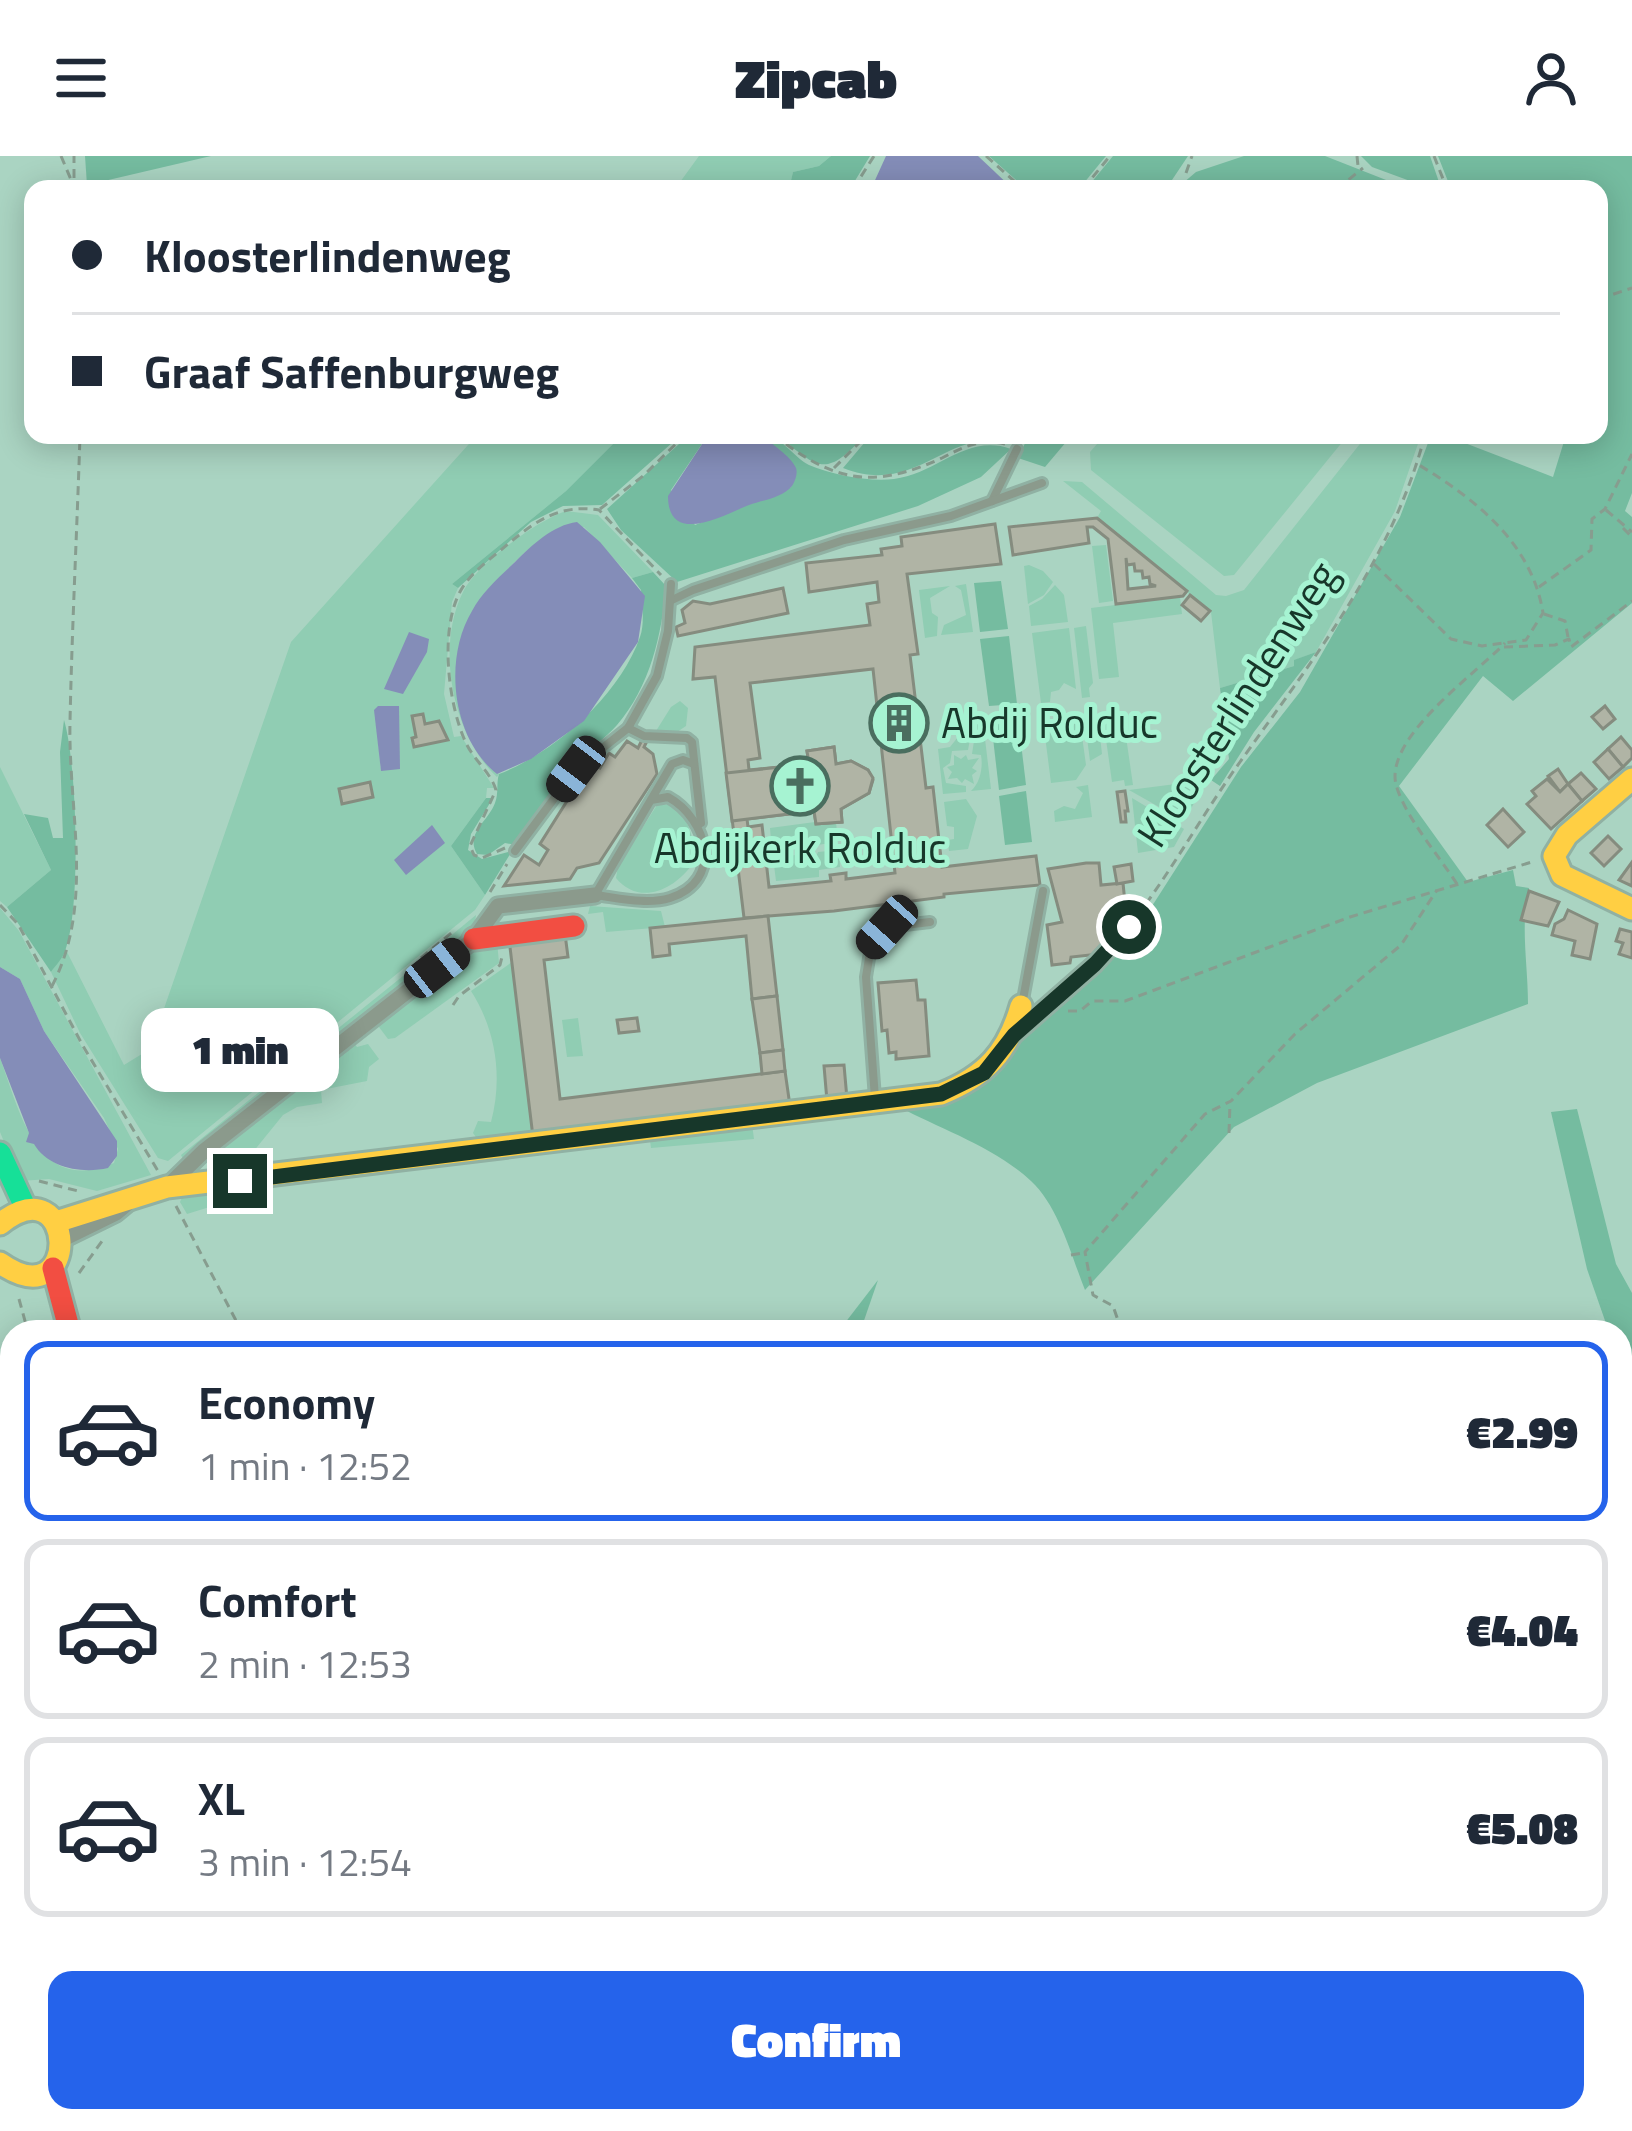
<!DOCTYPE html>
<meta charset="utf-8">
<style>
body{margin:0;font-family:"Titillium Web",sans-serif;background:#f2f2f3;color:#1f2937;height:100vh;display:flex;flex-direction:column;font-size:45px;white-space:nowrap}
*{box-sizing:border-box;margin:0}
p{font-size:39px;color:#747a83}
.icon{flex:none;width:66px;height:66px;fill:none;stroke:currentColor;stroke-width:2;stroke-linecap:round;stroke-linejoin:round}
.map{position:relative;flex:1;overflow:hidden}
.drawer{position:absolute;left:0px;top:1164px;width:1632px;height:813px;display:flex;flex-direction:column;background:#fff;border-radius:36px 36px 0 0;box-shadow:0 6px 30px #0003}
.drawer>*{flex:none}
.banner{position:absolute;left:24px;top:24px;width:1584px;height:264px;border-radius:24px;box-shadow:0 6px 30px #0003;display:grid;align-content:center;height:264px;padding:0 48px;background:#fff}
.end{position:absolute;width:54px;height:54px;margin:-27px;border:15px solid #17372a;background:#fff;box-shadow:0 0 0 6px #fff}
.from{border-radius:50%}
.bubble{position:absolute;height:84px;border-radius:24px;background:#fff;box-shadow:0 6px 30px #0003;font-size:39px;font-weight:800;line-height:84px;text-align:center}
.car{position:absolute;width:36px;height:72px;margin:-36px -18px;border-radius:15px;box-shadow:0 0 9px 3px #0007;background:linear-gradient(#222 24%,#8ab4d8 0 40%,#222 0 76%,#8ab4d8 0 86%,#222 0)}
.banner b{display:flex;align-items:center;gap:42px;height:114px;font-size:45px}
.banner b+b{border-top:3px solid #e0e1e3}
.banner i{width:30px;height:30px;background:#1f2937}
ul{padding:21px 0 0;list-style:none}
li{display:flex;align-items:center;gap:36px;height:180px;margin:0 24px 18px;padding:0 24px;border:6px solid #e0e1e3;border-radius:24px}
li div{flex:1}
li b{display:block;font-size:45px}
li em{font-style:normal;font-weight:800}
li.current{border-color:#2563eb}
li>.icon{width:108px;height:108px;stroke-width:1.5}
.action{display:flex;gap:24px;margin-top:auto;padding:24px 48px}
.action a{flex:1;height:138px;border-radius:24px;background:#2563eb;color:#fff;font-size:48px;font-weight:800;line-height:138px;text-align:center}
header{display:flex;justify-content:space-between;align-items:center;height:156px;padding:0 48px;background:#fff;font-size:54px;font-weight:800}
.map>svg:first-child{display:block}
.built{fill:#96d8bc}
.green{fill:#90cdb3;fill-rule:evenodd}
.forest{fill:#75bca0}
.water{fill:#848db8}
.building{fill:#b0b4a5;stroke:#858c7f;stroke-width:3;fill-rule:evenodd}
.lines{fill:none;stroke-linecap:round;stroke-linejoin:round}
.lane-casing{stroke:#90b1a3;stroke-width:14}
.street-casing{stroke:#90b1a3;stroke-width:21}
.fast-casing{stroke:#90b1a3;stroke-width:27}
.slow-casing{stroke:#90b1a3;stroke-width:27}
.jam-casing{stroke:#90b1a3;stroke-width:27}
.path{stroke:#879d8f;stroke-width:3;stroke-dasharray:9 6;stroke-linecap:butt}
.lane{stroke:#8b9a8c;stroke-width:8}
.street{stroke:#8b9a8c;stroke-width:15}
.fast{stroke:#16e098;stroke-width:21}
.slow{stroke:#ffcf43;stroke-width:21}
.jam{stroke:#f24e42;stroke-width:21}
.route{stroke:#17372a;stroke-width:15}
.labels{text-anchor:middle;stroke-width:10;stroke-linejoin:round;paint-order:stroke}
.street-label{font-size:42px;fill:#17372a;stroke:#a6f3d2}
.poi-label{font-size:42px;fill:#17372a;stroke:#a6f3d2;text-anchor:start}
</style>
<header><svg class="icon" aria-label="menu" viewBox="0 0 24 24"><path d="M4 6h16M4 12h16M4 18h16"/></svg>Zipcab<svg class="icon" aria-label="person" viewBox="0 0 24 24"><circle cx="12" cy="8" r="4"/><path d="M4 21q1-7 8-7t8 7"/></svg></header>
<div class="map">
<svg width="1632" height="1975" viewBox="0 0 1632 1975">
<rect width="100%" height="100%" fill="#aad4c2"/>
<!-- built -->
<path class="built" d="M12,1329V1514L0,1515V1333Z"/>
<!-- green -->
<g class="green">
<path d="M699,0H831L819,10L793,16L789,33H675Z"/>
<path d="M477,279H622L566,335L452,428L458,432L452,446L444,538L454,581L461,580L494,632H487L486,642L451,690L485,739L475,754L168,1005L158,1002L80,877L51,816L66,794L124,909L150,893L291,486ZM377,551H399L398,565L381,615L375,555Z"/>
<path d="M1105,279H1348L1234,419L1224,420L1091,314L1090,296Z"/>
<path d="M1367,279H1421L1395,355L1316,496L1295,504L1294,510L1220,532L1211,456L1097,362L1101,355L1063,325L1082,326L1216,439L1226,440L1244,434Z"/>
<path d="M566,355L598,359L653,416L632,422L584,371C546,376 532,388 506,415C462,461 443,513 466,575C472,591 483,608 499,618L497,621C453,580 435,492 463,436C477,408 536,365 566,355Z"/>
<path d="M1106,389L1113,445L1099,447L1092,390Z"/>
<path d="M1029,409L1043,415L1053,426L1044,439L1028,448L1024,410Z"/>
<path d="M966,428L973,476L941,479L944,469L966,459L961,434L955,430Z"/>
<path d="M1055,429L1064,439L1068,466L1031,470L1029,450L1042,443Z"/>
<path d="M950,430L930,442L932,457L938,461L937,480L925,482L919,434Z"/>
<path d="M1180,441L1182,458L1113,467L1119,521L1099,523L1091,452Z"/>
<path d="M1086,470L1093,527L1089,532L1090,541L1082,542L1074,472Z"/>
<path d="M1069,472L1076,533L1064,527L1059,534L1051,536L1050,546L1041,547L1032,477Z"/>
<path d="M680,545L688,552L686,570L677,576L656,575L671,551Z"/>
<path d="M1092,549L1098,562L1102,598L1090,605L1084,558L1086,550Z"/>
<path d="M1079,558L1086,609L1076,624L1051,627L1044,572L1061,560L1069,566Z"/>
<path d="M1123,560L1133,629L1125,630L1124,624L1112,626L1103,562Z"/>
<path d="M977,566H983L991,633L971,635C981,626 983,610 981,599L972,598Z"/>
<path d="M973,567L968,594L952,595L950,607L943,612L946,627L966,630V636L943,638L938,593L950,591L958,581L957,568Z"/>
<path d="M954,599L961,603L966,599L968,604L979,602L972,612L977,615L972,619L974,628L965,623L962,627L957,622L948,623L952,616L947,611L954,609Z"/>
<path d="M0,611L51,714L7,751L0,745Z"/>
<path d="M1207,624L1184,665L1129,634Z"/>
<path d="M1088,629L1092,661L1055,666L1054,655L1064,650L1075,653L1083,637L1076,631Z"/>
<path d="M1132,642L1184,673L1174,691L1138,697Z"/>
<path d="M966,643L977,660L968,693L949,695L948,684L954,683V671L947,670L944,646Z"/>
<path d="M669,648C691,662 696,685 691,710C673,734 639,750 616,722L618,710L657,649Z"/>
<path d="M815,666H836L838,686L817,689L815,683L804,681L796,691L772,695L770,672Z"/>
<path d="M839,694L840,711L819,714V721L776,725L773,701L797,699L805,705L815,703L818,696Z"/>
<path d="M590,750L661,755L665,771L606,776L603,756L588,758Z"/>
<path d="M0,752L19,775L151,1019L97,1035L49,1023L20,1025L0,976V902C20,956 37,1040 114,1007L118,993L104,962L44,875L20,823L0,811Z"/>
<path d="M476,759L474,775L420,817L414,810Z"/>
<path d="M497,785L499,807L395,882L388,883L376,867L482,786Z"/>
<path d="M512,806L533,981L481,988L473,977L478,965L491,966C503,921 496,874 471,835Z"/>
<path d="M408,816L413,823L183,1003L181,999Z"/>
<path d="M578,862L583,900L567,901L562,864Z"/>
<path d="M352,885L357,891L368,888L379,903L369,911L367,925L321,934L322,947L297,951L283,959L235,1018L217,1020L208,1009L210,995Z"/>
<path d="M752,968L754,983L651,992L650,984L269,1030V1040L232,1044L187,1058L180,1046L184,1037Z"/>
<path d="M12,1641L11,1785C0,1744 0,1685 12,1641Z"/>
<path d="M292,1965H489L498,1975H299Z"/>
<path d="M567,1965H670L676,1975H549Z"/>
</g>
<!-- forest -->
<g class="forest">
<path d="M85,0H211L87,29Z"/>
<path d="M831,0H870L850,33H789L793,16L819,10Z"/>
<path d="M989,0H1106L1079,33H1026Z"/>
<path d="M1113,0H1188L1166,33H1086Z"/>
<path d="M1244,0H1325L1409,33L1365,24L1356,33H1176L1196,16Z"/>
<path d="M1361,0H1430L1441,32L1432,33L1372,11Z"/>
<path d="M1438,0H1632V337L1625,355L1632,361V447L1513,545L1483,520L1399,630L1468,726L1513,714L1516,730L1529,732C1520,770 1528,808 1528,848L1317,927L1234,971L1085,1134C1071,1099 1059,1051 1031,1025C996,992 941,973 899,951L971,931L978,934L1017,881L1131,775L1154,747L1241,611L1300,536L1400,361L1431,279H1444L1553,321L1566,279H1599V33H1451Z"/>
<path d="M622,279H681L602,349L563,350L531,366L458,432L452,428L566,335Z"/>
<path d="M689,279H708L671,334L695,369L791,331L796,313L762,279C781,279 792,300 809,309C832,319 869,326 894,323C937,318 966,277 1011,293L981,321L918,350L677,426L621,374L607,353Z"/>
<path d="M778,279H865C826,322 819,314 778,279Z"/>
<path d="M871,279H1017L1013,288C949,267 918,342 843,312Z"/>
<path d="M1029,279H1072L1045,311L1018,302Z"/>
<path d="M653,416L666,430C662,478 650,531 617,569C603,585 583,597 569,613C548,636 534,664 516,689L505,687L488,699L477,698C465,677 488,666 495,647C499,637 496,627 499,618C554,597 620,539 640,481C645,467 642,449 641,434L632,422Z"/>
<path d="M1001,425L1008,473L980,476L974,427Z"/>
<path d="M1009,480L1017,548L989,550L980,483Z"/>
<path d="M1316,496L1254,576L1220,630L1211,624L1229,603L1220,532L1294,510V504Z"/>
<path d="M1018,562L1026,629L999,634L991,565Z"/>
<path d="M64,564C77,607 81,750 66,792C64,801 56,809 51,816L7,751L51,714L24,658L48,662L53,682H63L60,596Z"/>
<path d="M1026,635L1032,686L1005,689L999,640Z"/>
<path d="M486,642H493L471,678L468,694L482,703L512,695L485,739L451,690Z"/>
<path d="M1577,953L1616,1108L1632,1137V1232L1620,1203V1176H1609L1587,1113L1551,956Z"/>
<path d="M878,1124L860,1176H838Z"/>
<path d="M1632,1784V1957L1625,1967L1620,1964V1804Z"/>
</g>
<!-- water -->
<g class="water">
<path d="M886,0H978L1013,33H871Z"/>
<path d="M708,279H762C771,288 791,300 796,312C798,318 795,325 792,330C782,342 763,344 749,349C724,359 668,391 668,340Z"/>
<path d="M577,366L600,386L645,440L638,486L584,565L531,603L497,618C452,583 443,503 472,455C482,436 500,420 515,406C532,389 553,369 577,366Z"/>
<path d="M409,476L429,483L427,496L403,538L384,533Z"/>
<path d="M378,550H399L400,613L381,615L374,554Z"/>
<path d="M432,669L445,687L406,719L394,704Z"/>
<path d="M0,811L20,823L44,875L117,985V1000L108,1012C82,1018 48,1012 34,988L26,986L29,977L0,902Z"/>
</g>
<!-- building -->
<g class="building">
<path d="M1097,362L1187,435L1183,440L1116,448L1108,383L1093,371H1087L1089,387L1013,399L1009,371ZM1126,402L1127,409L1134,408L1135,415H1142L1143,422L1149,421L1150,428L1156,430L1128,433Z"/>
<path d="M995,368L1001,408L907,418L918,498L910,499L926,632L933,631L942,711L1036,700L1040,729L944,738V741L834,755L744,762L715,521L693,523L695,491L870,469L867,448L879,446L877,426L809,436L806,407L882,399L881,393L902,390L901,381ZM873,513L895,717L846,723V717L830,719L831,725L769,731L762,669L748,671L747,663L814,655L816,668L842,666L841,653L869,637L873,624L868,614L851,605L836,608L834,591L807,595L809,608L749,614L748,604L760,602L750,527Z"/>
<path d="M783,432L788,457L678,480L676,471L685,467L682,454L693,445L710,448Z"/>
<path d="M1190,439L1210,455L1201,465L1182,449Z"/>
<path d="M1605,550L1615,563L1603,573L1592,561Z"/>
<path d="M423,558L425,568L439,565L448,584L414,591L412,582L416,581L412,560Z"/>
<path d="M1621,581L1632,594V602L1623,611L1608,593Z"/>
<path d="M642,584L647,585L644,591L653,598L657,618L599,707L577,712L570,723L504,730L524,699L539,709L548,694L540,688L591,607L600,612L609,597L615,601L627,585L638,592Z"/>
<path d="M834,591L836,608L851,605L868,614L873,622L869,637L841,653L842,666L816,668L814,655L732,665L726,617L809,608L807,595Z"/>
<path d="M1608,593L1623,611L1609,623L1594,606Z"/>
<path d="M1558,613L1568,628L1560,636L1548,620Z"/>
<path d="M1581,617L1596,633L1582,645L1568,628Z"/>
<path d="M1547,623L1560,636L1568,628L1582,645L1551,673L1527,648L1536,640L1532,635Z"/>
<path d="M370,626L373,641L342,648L339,633Z"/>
<path d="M1125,635L1128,655H1125L1126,666H1121L1117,636Z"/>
<path d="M1503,653L1524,676L1508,691L1487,669Z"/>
<path d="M1608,680L1621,693L1604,710L1591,697Z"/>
<path d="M1632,706V730L1619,724Z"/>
<path d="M1086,707H1099L1101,729L1123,727L1126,757L1115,758L1104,779L1106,790L1099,798L1071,801L1070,807L1052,809L1047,769L1062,766L1048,713Z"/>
<path d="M1131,708L1133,725L1117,728L1114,711Z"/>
<path d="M1529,735L1559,746L1548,770L1521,764Z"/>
<path d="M1568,754L1597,768L1590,803L1572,799L1575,785L1552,779L1555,768L1564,763Z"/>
<path d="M768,760L777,840L752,843L746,780L669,788L670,799L653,801L650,772Z"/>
<path d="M1620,773L1632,776V802L1619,798L1623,787L1616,785Z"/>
<path d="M565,778L568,801L544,804L560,943L785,915L790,950L533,981L509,783Z"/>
<path d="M916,824L918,844H925L929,900L896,903V896L889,897L887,874L882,875L878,827Z"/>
<path d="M777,840L783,894L760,897L752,843Z"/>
<path d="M637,862L639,875L619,877L617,864Z"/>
<path d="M783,894L785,915L762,918L760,897Z"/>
<path d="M844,909L847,943L827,945L824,910Z"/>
<path d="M1623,1482L1632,1488V1504L1628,1507L1620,1498Z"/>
<path d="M12,1564V1607L0,1602Z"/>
<path d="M0,1602L12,1607V1641L6,1657L0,1655Z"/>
<path d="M4,1895L12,1912L0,1917V1897Z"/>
<path d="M12,1912V1932L2,1937L0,1917Z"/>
<path d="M169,1965H196L193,1975H165Z"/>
<path d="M1035,1965H1076L1065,1975H1042Z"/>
<path d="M1199,1965H1239L1227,1975H1196L1192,1971Z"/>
</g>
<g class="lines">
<!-- lane casing -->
<g class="lane-casing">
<g id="lane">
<path d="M992,345L1017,293"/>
<path d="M672,444L693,434L844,384L951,360L1042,327"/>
<path d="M628,572L644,580L687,582L692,586L701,667"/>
<path d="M651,644L668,641C708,663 724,725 670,742C647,749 619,742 595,739L672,608L683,604L694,608"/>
<path d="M515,695L576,613L628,572L657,520L668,475L671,428"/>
<path d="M1022,849L1043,735"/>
<path d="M875,942L866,821L871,790L887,771L930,766"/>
</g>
</g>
<!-- street casing -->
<g class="street-casing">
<g id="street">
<path d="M1014,879L1095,808L1129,771"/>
<path d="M167,1031L204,995L474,783L498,750L595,739"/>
<path d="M63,1083L116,1057L128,1047"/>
<path d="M0,1530L12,1529"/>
<path d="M1620,1552L1632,1544"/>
<path d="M1620,1568L1632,1574"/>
<path d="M0,1795L12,1789"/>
<path d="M0,1813L12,1838"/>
<path d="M280,1965L286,1975"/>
<path d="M45,1975L73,1967"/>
<path d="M147,1975L150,1965"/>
<path d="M248,1975L251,1965"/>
<path d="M1129,1975L1141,1965"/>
</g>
</g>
<!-- fast casing -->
<g class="fast-casing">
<g id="fast">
<path d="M0,997L26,1053"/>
<path d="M1620,1750L1632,1729"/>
</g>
</g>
<!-- slow casing -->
<g class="slow-casing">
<g id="slow">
<path d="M1632,623L1567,679L1554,700L1562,719L1632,753"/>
<path d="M56,1066L167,1031L941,938C986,920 1008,896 1021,850"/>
<path d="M0,1068C77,1006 83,1165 0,1107"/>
<path d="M504,1965L512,1975"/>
<path d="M1493,1975L1499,1965"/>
</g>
</g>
<!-- jam casing -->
<g class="jam-casing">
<g id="jam">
<path d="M474,783L574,770"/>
<path d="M53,1112L70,1176"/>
</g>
</g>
<!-- path -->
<g class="path">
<path d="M61,0L75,33"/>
<path d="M986,0L1023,33"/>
<path d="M1357,0L1358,10"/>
<path d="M1434,0L1447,33"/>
<path d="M1186,17L1192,0"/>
<path d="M74,22V0"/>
<path d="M853,33L874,0"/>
<path d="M1083,33L1110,0"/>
<path d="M1337,33L1363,12"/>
<path d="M1599,143L1632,132"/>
<path d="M774,279C834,326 872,334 942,302C963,291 981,282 1005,288"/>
<path d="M834,312L867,279"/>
<path d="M600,353L643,320L685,279"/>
<path d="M1606,354L1632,376"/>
<path d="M1623,372L1632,381"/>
<path d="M1374,408L1451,483L1482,490L1526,484L1543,457C1532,388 1477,344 1419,309"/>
<path d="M1539,431L1591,394L1592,363L1605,353L1632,298"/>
<path d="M1544,458L1565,465L1568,481"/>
<path d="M1504,491L1555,489L1569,483L1571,491L1632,445"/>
<path d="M505,692L482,702L474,699L470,690L496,634C491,617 474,604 466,587C448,549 439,472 461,434C472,415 492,402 508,388C537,364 560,348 599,354L661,419"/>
<path d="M1457,728C1439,700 1407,663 1397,632C1380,584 1477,517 1505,487"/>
<path d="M490,736L507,708"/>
<path d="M0,749L18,768L83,890L158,1015"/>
<path d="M1137,760C1174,711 1204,656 1240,606C1313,503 1392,404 1425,279"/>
<path d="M421,802L455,774"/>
<path d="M52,830C95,747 68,655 70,566C72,470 77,375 80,279"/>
<path d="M453,849L459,840L500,809L503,797"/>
<path d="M1068,855H1080L1092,845H1125L1350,761L1535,705"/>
<path d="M1229,977L1230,947"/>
<path d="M39,1025L82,1036"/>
<path d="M176,1050L242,1176"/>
<path d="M1071,1099L1083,1097"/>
<path d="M79,1117L105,1081"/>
<path d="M19,1143L28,1176"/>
<path d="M1122,1176L1113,1150L1093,1139L1085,1096L1205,958L1231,945L1295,878L1401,789L1437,734"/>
<path d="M447,1965L454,1975"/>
<path d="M674,1965L680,1975"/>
</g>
<!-- lane -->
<use href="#lane" class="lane"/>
<!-- street -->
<use href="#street" class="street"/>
<!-- fast -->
<use href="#fast" class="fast"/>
<!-- slow -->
<use href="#slow" class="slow"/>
<!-- jam -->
<use href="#jam" class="jam"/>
</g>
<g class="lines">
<!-- route -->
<path class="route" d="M240,1025L941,938L984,917L1014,879L1095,808L1129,771"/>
</g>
<!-- icons -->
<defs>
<g id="building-ring" transform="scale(3)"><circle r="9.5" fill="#a6f3d2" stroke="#4a6e5f" stroke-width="1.5"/><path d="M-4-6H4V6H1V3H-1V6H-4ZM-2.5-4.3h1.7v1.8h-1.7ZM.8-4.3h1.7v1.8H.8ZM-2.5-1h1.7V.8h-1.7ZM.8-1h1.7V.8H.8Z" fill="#4a6e5f"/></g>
<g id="church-ring" transform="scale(3)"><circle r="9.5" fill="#a6f3d2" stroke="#4a6e5f" stroke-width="1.5"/><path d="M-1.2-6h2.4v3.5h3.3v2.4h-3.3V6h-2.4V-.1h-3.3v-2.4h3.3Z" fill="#4a6e5f"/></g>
</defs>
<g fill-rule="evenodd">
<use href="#building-ring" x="899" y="567"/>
<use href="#church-ring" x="800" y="630"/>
</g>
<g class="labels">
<!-- street labels -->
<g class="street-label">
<text transform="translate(1237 548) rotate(-57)" y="15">Kloosterlindenweg</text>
</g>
<!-- poi labels -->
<g class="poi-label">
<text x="941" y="582">Abdij Rolduc</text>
<text x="800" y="707" text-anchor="middle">Abdijkerk Rolduc</text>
</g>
</g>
</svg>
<i class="end from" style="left:1129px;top:771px"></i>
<i class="end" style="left:240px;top:1025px"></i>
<div class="bubble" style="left:141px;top:852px;width:198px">1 min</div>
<i class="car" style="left:576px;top:613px;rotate:217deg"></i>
<i class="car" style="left:887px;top:771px;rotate:222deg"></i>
<i class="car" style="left:437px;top:812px;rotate:52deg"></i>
<div class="banner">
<b><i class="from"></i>Kloosterlindenweg</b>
<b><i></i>Graaf Saffenburgweg</b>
</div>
<section class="drawer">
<ul>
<li class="current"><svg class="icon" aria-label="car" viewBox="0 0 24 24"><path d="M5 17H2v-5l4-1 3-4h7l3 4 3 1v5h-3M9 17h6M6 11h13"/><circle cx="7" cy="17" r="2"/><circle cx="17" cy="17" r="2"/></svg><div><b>Economy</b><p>1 min · 12:52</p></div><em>€2.99</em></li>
<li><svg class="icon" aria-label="car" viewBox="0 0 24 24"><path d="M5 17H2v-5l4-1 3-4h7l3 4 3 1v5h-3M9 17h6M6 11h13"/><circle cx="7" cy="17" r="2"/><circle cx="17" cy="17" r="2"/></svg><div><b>Comfort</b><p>2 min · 12:53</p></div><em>€4.04</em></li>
<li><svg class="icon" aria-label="car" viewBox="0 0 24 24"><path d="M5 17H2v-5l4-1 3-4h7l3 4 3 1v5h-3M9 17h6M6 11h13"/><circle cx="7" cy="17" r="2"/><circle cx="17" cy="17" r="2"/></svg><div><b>XL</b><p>3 min · 12:54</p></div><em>€5.08</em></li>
</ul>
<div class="action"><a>Confirm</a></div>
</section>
</div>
